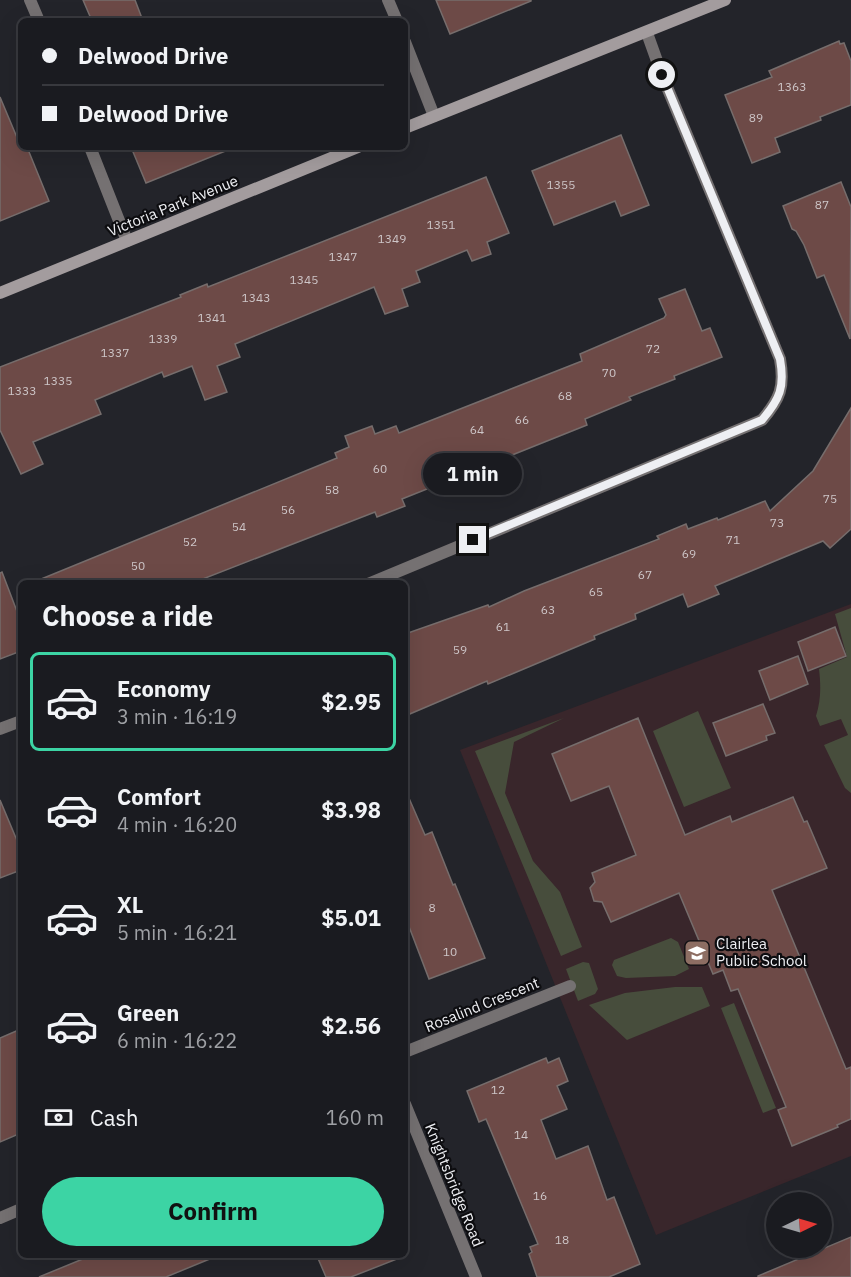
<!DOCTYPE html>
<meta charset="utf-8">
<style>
body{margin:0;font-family:"IBM Plex Sans",sans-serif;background:#27282d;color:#f1f3f6;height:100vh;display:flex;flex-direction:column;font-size:22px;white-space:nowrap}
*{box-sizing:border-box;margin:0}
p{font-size:20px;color:#9fa1a5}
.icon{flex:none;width:33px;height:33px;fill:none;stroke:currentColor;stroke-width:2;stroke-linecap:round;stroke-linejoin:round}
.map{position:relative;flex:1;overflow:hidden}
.drawer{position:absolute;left:18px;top:580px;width:390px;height:678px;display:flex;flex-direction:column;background:#1a1b20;border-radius:9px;box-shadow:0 6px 24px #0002,0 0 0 2px #38393e}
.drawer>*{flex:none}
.top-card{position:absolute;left:18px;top:18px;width:390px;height:132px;border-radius:9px;box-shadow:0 6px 24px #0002,0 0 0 2px #38393e;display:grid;align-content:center;height:132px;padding:0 24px;background:#1a1b20}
.needle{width:39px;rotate:85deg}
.tools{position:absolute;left:766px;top:1192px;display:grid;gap:12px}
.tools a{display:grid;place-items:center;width:66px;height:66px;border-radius:50%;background:#1a1b20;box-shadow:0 6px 24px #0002,0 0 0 2px #38393e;font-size:30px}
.end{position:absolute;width:27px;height:27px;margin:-14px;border:8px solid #eeeff3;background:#111;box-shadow:0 0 0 3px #111}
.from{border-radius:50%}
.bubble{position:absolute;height:42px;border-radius:21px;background:#1a1b20;box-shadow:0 6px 24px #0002,0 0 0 2px #38393e;font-size:20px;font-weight:800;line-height:42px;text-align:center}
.top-card b{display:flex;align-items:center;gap:21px;height:57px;font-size:22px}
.top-card b+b{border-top:2px solid #38393e}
.top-card i{width:15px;height:15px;background:#f1f3f6}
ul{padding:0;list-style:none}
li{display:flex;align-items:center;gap:18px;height:99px;margin:0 12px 9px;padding:0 12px;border:3px solid transparent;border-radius:9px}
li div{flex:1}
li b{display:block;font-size:22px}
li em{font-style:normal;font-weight:800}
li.selected{border-color:#3cd4a4}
li>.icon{width:54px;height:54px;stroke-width:1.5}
h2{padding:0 24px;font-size:27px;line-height:72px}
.pay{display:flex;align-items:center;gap:15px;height:66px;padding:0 24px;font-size:22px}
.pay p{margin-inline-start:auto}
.action{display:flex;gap:12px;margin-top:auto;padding:12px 24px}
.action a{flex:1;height:69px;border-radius:36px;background:#3cd4a4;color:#111;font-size:24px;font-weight:800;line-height:69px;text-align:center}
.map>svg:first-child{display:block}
.education{fill:#39262b}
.green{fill:#474d3c}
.building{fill:#6d4a47;stroke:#766d6c;stroke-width:1.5}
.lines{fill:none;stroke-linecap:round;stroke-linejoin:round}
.minor{stroke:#757172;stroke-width:12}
.secondary{stroke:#a39c9e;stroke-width:12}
.route{stroke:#eeeff3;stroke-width:8}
.labels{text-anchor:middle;stroke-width:4.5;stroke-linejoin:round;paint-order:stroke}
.number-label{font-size:12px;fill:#cec6c8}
.street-label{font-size:15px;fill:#eeeff3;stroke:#0d0d10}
.poi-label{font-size:15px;fill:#eeeff3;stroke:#0d0d10;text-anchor:start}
</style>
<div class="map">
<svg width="851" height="1277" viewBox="0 0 851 1277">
<rect width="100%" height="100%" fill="#23242a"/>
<!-- education -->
<path class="education" d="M851,604V1156L656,1235L460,750Z"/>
<!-- green -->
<g class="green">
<path d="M851,608V793L845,788L824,745L848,735L841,719L820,726L816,716C821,700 821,686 819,669L847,657L835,614Z"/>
<path d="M698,711L731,788L684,807L653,731Z"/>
<path d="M564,718L514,742L505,793L533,861L560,892L582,947L561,956L475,751Z"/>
<path d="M671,938L678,942L689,969L675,976L626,978L617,976L612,965L614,960Z"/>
<path d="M583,962L589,963L598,989L595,994L578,1001L566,969Z"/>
<path d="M675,987H702L710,1006L627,1040L589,1005L625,993Z"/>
<path d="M734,1003L776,1108L763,1113L721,1008Z"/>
</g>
<!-- building -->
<g class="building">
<path d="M83,0H135L143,21H92Z"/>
<path d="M436,0H531V1L450,34Z"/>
<path d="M839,41L840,44L844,43L851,61V105L820,117L821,120L775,138L780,152L752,163L725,95L772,77L769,71Z"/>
<path d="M0,97L21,147H27L49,201L0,221Z"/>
<path d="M621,135L649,205L621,216L615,201L554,225L532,171Z"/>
<path d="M131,147H233V148L146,183Z"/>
<path d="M486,177L509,233L487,242L491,254L472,261L467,250L416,271L420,282L402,289L408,306L385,314L374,287L235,344L240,357L217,366L227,392L205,400L192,366L164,377L162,372L95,400L101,414L33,442L43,464L21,474L0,430V367L181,297L180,295L207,284L208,287Z"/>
<path d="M841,182L851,207L850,339L824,275L817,278L804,245L796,231L792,229L783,206Z"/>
<path d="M685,289L702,331L710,328L722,357L674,376L675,379L629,397L631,400L585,419L587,425L402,499L405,506L377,517L375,512L190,584H29L337,458L335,453L349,447L345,436L372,426L375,434L396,426L399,433L582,361L580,354L664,318L666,315L659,299Z"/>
<path d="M851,408V529L830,548L823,541L715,586L719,594L688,607L683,594L635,614L636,619L594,636L595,639L488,684L487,681L405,716V634L488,605L489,607L524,591L659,539L657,536L686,524L688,529L717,518L718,520L765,501L770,511L813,471Z"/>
<path d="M2,572L21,622V651L0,659V573Z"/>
<path d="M835,627L846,656L808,671L798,642Z"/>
<path d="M798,656L808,684L770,700L759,671Z"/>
<path d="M763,704L775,733L766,736L767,740L726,756L713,723Z"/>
<path d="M638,718L685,835L730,816L732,822L793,797L804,822L807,821L827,868L772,890L846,1069L851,1067V1119L837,1125L838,1127L792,1146L778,1110L786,1107L738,989L731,991L723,970L713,974L679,893L611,922L602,902L594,901L590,888L595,882L592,873L636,855L609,786L571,801L552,754Z"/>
<path d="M405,789L425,835L432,832L453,885L455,884L485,958L429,979L405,916Z"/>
<path d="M0,800L21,850V870L0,878Z"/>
<path d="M21,1029V1133L0,1142V1038Z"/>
<path d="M546,1058L548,1063L559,1058L568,1081L557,1086L567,1109L541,1120L556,1159L588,1146L607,1200L614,1197L640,1264L609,1277H537L529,1254L532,1252L530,1247L538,1244L486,1119L479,1122L467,1091Z"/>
<path d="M851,1237V1277H758V1276Z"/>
<path d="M90,1256H217L166,1277H39Z"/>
<path d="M317,1256H401L402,1257L351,1277H326Z"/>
</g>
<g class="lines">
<!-- minor -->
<g class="minor">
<path d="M30,0L39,21"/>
<path d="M388,0L397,21"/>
<path d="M405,42L434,116"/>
<path d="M90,147L127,241"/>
<path d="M368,584L762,420C780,399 785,387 780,359L662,75L647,33"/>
<path d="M0,729L21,721"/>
<path d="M405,1052L570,986"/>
<path d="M405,1104L476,1277"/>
<path d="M0,1218L21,1209"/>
</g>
<!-- secondary -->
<g class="secondary">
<path d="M405,128L725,0"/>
<path d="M0,293L358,147"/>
</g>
</g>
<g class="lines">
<!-- route -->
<path class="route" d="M473,540L762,420C780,399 785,387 780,359L662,75"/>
</g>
<!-- icons -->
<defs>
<g id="school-square" transform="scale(1.35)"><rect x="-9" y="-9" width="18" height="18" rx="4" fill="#8d6e63" stroke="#0d0d10"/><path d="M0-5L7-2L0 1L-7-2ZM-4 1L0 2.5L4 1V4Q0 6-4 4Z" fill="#fff"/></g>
</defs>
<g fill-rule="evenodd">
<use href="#school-square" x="697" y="953"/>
</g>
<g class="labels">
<!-- number labels -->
<g class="number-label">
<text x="792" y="91">1363</text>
<text x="756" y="122">89</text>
<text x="561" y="189">1355</text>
<text x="822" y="209">87</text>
<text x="441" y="229">1351</text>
<text x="392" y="243">1349</text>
<text x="343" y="261">1347</text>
<text x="304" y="284">1345</text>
<text x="256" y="302">1343</text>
<text x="212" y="322">1341</text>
<text x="163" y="343">1339</text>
<text x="653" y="353">72</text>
<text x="115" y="357">1337</text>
<text x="609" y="377">70</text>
<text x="58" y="385">1335</text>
<text x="22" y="395">1333</text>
<text x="565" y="400">68</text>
<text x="522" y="424">66</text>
<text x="477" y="434">64</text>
<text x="380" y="473">60</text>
<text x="332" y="494">58</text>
<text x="830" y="503">75</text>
<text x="288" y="514">56</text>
<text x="777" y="527">73</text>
<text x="239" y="531">54</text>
<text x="733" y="544">71</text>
<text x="190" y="546">52</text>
<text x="689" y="558">69</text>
<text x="138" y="570">50</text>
<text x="645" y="579">67</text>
<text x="596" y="596">65</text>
<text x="548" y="614">63</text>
<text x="503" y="631">61</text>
<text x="460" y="654">59</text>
<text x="432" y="912">8</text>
<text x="450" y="956">10</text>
<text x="498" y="1094">12</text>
<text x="521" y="1139">14</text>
<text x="540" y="1200">16</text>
<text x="562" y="1244">18</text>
</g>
<!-- street labels -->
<g class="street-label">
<text transform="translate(173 206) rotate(-22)" y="5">Victoria Park Avenue</text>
<text transform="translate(482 1005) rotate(-22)" y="5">Rosalind Crescent</text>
<text transform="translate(454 1185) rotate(68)" y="5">Knightsbridge Road</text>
</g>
<!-- poi labels -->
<g class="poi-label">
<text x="716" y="949">Clairlea<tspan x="716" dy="17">Public School</tspan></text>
</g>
</g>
</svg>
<div class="tools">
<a><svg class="needle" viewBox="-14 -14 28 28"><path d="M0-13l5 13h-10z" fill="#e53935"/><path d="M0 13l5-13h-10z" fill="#9fa1a5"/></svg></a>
</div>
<i class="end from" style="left:662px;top:75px"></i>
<i class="end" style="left:473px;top:540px"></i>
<div class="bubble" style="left:423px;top:453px;width:99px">1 min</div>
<div class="top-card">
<b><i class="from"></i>Delwood Drive</b>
<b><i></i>Delwood Drive</b>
</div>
<section class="drawer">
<h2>Choose a ride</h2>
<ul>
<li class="selected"><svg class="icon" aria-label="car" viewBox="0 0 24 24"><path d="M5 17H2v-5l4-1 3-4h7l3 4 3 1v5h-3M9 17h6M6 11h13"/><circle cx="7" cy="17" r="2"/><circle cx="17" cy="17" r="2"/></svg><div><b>Economy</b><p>3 min · 16:19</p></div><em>$2.95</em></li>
<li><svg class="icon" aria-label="car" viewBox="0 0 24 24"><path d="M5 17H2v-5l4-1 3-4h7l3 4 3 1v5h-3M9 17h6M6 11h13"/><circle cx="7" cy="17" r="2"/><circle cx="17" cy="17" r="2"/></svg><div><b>Comfort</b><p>4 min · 16:20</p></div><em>$3.98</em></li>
<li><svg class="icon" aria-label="car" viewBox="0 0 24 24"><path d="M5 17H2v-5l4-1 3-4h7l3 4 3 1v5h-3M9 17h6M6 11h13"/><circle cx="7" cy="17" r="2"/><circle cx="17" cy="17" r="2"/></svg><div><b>XL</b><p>5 min · 16:21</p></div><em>$5.01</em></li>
<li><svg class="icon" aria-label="car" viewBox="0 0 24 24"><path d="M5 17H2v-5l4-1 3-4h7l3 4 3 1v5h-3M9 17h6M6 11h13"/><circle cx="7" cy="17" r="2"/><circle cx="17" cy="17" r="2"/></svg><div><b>Green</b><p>6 min · 16:22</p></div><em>$2.56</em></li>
</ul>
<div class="pay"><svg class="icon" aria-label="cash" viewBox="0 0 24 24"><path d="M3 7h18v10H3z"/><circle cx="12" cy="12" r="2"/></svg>Cash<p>160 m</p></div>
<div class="action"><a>Confirm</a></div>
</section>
</div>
